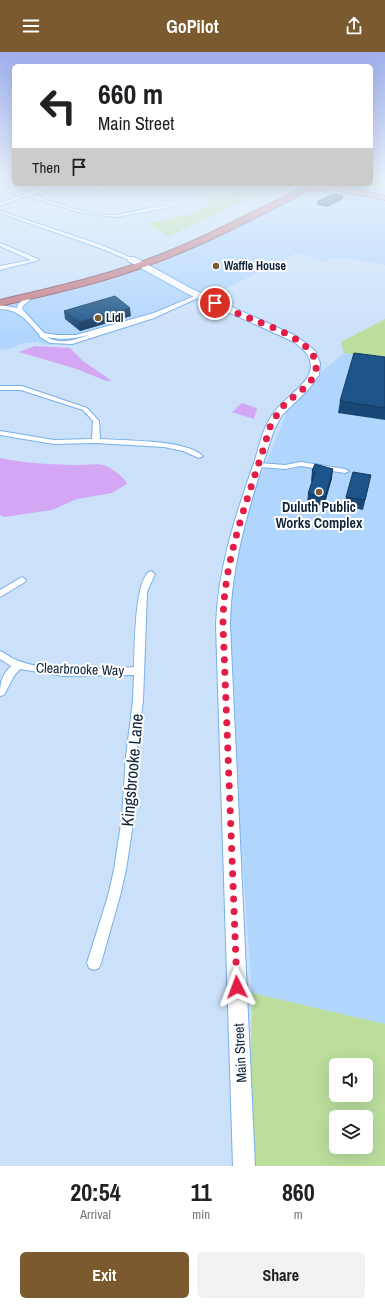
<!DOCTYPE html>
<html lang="en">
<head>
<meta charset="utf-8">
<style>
  body { margin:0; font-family:"Archivo Narrow",sans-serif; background:#f2f2f2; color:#202124; height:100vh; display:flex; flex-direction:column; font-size:15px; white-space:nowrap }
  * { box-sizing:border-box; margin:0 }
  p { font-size:13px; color:#757577 }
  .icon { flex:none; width:22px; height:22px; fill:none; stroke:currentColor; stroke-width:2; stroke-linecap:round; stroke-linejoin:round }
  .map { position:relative; height:1114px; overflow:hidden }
  .panel { display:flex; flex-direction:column; background:#fff; flex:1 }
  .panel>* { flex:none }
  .hud { position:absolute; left:12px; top:12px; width:361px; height:122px; border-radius:6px; box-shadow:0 4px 16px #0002; background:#fff; color:#202124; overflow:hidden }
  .buttons { position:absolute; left:329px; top:1006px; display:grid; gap:8px }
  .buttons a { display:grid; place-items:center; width:44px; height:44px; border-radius:6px; background:#fff; box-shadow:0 4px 16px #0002; font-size:20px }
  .pin { position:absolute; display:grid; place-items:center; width:34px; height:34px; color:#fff; margin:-17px; border:2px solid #fff; border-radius:50%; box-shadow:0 1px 4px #0007 }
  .me { position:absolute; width:44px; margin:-22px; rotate:357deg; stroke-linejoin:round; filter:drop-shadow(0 0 3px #0008) }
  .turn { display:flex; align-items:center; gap:14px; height:84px; padding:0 20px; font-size:18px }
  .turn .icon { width:52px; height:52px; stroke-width:2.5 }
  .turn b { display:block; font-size:28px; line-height:34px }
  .then { display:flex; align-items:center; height:38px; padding:0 20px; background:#0003; gap:8px; font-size:15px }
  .eta { display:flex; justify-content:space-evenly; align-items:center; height:68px; text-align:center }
  .eta b { font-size:24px; font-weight:700; line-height:28px }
  .button { display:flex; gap:8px; margin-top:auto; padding:8px 20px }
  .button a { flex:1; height:46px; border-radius:6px; background:#7b5a30; color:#fff; font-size:16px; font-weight:700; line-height:46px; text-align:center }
  .button a+a { background:#f2f2f2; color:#202124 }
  header { display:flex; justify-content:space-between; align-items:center; height:52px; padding:0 20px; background:#7b5a30; color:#fff; font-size:18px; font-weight:700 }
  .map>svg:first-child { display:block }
</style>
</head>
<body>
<header><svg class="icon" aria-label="menu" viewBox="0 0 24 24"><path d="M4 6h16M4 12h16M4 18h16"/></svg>GoPilot<svg class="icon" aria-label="share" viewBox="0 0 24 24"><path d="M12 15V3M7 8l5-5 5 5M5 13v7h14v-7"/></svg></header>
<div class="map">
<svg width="385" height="1114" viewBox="0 0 385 1114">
  <rect width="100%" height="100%" fill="#cbe1fa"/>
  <!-- built -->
  <g fill="#b1d6fe">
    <polygon points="323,136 385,148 385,213 346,206 329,207 325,210 297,201 211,244 194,250 49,293 37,290 24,291 6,298 0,297 0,254 89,233 185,199 236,176 311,137"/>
    <polygon points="344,301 385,306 385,972 252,941 236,722 226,531 246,461 293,344"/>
  </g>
  <!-- green -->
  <g fill="#bbde9c" fill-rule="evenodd">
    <polygon points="371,127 385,127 385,138 356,132 371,132"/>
    <polygon points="199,132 280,132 169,184 146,172 187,163 210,153"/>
    <polygon points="385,267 385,306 344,301 341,290"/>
    <path d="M252,941L385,972V1114H249ZM336,1013H366V1043H336ZM336,1065H366V1095H336Z"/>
  </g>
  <!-- water -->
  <g fill="#d3a7f3">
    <polygon points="35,294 70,296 83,309 112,329 106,329 77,317 19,300"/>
    <polygon points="242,351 257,356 254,367 232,360"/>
    <path d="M0,406C24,411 46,412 70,413C79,414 96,411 104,413C111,416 125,425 127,432L112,441L77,447L52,458L4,465L0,463Z"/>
  </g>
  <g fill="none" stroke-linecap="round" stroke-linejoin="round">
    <!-- stream -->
    <polyline stroke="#d3a7f3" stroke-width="1.5" points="219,132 231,137 236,144"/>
    <defs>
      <g id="street">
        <path d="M52,132H58L31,143C59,151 86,164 115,163C128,162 163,151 172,155L115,165L82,161L27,144L0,154V151Z"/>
        <polygon points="67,132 75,132 103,139 101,140"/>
        <polygon points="0,159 104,194 134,207 129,208 100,196 0,161"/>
        <polygon points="0,191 38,207 39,208 0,218 0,214 31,208 0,194"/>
        <path d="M29,243L34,244L23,254L22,257L44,281L57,283H76L154,261L197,243L202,244L154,266L72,292L50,291L40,285L39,282C26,268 20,258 0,257V253L17,256L18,252ZM88,283C75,288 60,293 47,285C61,288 74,287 88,283Z"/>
        <path d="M0,334H22L87,356L99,369L100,387C125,389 185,387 203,404L199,406L183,399L164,395L96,391L54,392L0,383V379L54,388L92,387L93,369L83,358L21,338H0Z"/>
        <polygon points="301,410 345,417 349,419 345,421 301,414 285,417 259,415 255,413 259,411 285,413"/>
        <path d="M151,519L155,522L147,540L143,649L136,704L134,765L126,818L120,844L101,911L99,916L94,918L89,916L87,911L108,844L114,818L122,765L126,704L133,649L134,623L63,624L20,617L14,624L4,643L0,644C0,631 1,624 11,614L0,607V599C7,602 12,607 19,609C53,622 99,617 134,615C135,599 134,524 151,519Z"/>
        <polygon points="22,525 26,528 25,530 0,545 0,538"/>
      </g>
      <path id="secondary" d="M128,205H134L192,237L294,283L307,292L315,299L320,311L319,323L308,338L282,363L274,378C253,441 231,506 230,573L255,1114H233L216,573C218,515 236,462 255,408C259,395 262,380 269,368C278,352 294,342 306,328C317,311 308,299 292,289L186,241L128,209Z"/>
      <polygon id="primary" points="315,132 328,132 385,144 385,148 318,134"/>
      <path id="highway" d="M309,132L336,134L340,136C336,139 314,138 307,139C254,167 200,195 144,215C97,232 48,243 0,254V248C46,237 93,227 138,211C197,190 253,160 309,132Z"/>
    </defs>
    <!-- street casing -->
    <use href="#street" stroke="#77afea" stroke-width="2"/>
    <!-- secondary casing -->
    <use href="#secondary" stroke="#77afea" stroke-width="2"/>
    <!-- primary casing -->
    <use href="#primary" stroke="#855e6c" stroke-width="2"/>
    <!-- highway casing -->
    <use href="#highway" stroke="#855e6c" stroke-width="2"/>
    <!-- street -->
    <use href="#street" fill="#fff" fill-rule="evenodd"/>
    <!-- secondary -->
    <use href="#secondary" fill="#fff" fill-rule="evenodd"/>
    <!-- primary -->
    <use href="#primary" fill="#dcb1b7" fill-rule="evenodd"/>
    <!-- highway -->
    <use href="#highway" fill="#c57d87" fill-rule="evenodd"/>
  </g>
  <!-- wall -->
  <g fill="#194876">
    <polygon points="343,144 343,147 327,155 317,153 317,150"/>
    <polygon points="64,259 131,264 80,279 65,267"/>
    <polygon points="385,305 385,368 338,361 340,349"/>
    <polygon points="315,412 332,426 324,454 307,451 308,442 312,429 311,429 312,419"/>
    <polygon points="369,432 363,458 344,454 346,445"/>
  </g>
  <!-- shaded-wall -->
  <g fill="#143b60">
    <polygon points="343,144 343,147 327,155 327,153"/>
    <polygon points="130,256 131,264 80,279 79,270"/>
    <polygon points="333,417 332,426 324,454 325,445"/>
  </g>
  <!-- building -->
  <g fill="#1d5489" stroke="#143b60">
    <polygon points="333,142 343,144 327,153 317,150"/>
    <polygon points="115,244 130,256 79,270 64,259"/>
    <polygon points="354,301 385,305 385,356 340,349"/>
    <polygon points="315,412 333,417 325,445 308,442 315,420 312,419"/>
    <polygon points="353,420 371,423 365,448 346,445"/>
  </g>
  <!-- sky -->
  <linearGradient id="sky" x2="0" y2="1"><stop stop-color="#9fafec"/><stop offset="0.45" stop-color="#e8f2fd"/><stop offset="1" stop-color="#e8f2fd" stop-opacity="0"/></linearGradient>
  <rect width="385" height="283" fill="url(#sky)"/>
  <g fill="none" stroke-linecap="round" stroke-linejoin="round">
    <!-- route -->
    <path stroke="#e11d48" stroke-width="7" stroke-dasharray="0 12.6" d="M215,251C228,257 241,263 254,268C275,276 332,296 312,327C305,337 294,344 285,352C279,359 274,367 270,375C251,441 223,503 223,573L237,935"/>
  </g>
  <!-- markers -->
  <g fill="#7b5a30" stroke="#fff" stroke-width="1.5">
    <circle cx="216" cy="214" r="4"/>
    <circle cx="98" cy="266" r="4"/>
    <circle cx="319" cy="440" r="4"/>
  </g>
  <g text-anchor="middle" stroke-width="4" stroke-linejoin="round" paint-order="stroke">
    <!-- far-poi labels -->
    <g font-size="12" font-weight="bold" fill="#0d243a" stroke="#fff" text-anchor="start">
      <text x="224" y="218">Waffle House</text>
      <text x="106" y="270">Lidl</text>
    </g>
    <!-- poi labels -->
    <g font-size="14" font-weight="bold" fill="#0d243a" stroke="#fff">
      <text x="319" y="460">Duluth Public<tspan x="319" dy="16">Works Complex</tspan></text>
    </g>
    <!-- street labels -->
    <g font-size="14" fill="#0d243a" stroke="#fff">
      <text transform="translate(80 617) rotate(2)" y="5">Clearbrooke Way</text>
      <text transform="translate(240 1001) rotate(-93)" y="5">Main Street</text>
    </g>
    <!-- near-street labels -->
    <g font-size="17" fill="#0d243a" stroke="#fff">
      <text transform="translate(132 718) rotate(-85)" y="6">Kingsbrooke Lane</text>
    </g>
  </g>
</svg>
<div class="buttons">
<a><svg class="icon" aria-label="sound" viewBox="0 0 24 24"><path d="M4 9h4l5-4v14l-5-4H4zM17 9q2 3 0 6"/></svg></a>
<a><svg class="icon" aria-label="layers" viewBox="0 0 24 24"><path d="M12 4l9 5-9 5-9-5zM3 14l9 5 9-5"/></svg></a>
</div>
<div class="pin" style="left:215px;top:251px;background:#d93025"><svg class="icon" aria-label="arrive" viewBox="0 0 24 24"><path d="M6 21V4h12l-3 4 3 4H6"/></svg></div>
<svg class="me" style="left:237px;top:935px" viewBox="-20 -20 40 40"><path d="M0-17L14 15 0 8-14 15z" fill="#e11d48" stroke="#fff" stroke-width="4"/></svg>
<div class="hud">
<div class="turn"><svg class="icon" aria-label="left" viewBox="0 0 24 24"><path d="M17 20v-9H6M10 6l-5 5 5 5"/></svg><div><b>660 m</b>Main Street</div></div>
<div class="then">Then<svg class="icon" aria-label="arrive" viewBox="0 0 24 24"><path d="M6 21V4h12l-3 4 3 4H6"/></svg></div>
</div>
</div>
<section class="panel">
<div class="eta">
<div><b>20:54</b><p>Arrival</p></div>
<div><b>11</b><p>min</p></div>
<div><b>860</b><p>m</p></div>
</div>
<div class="button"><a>Exit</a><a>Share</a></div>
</section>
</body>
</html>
